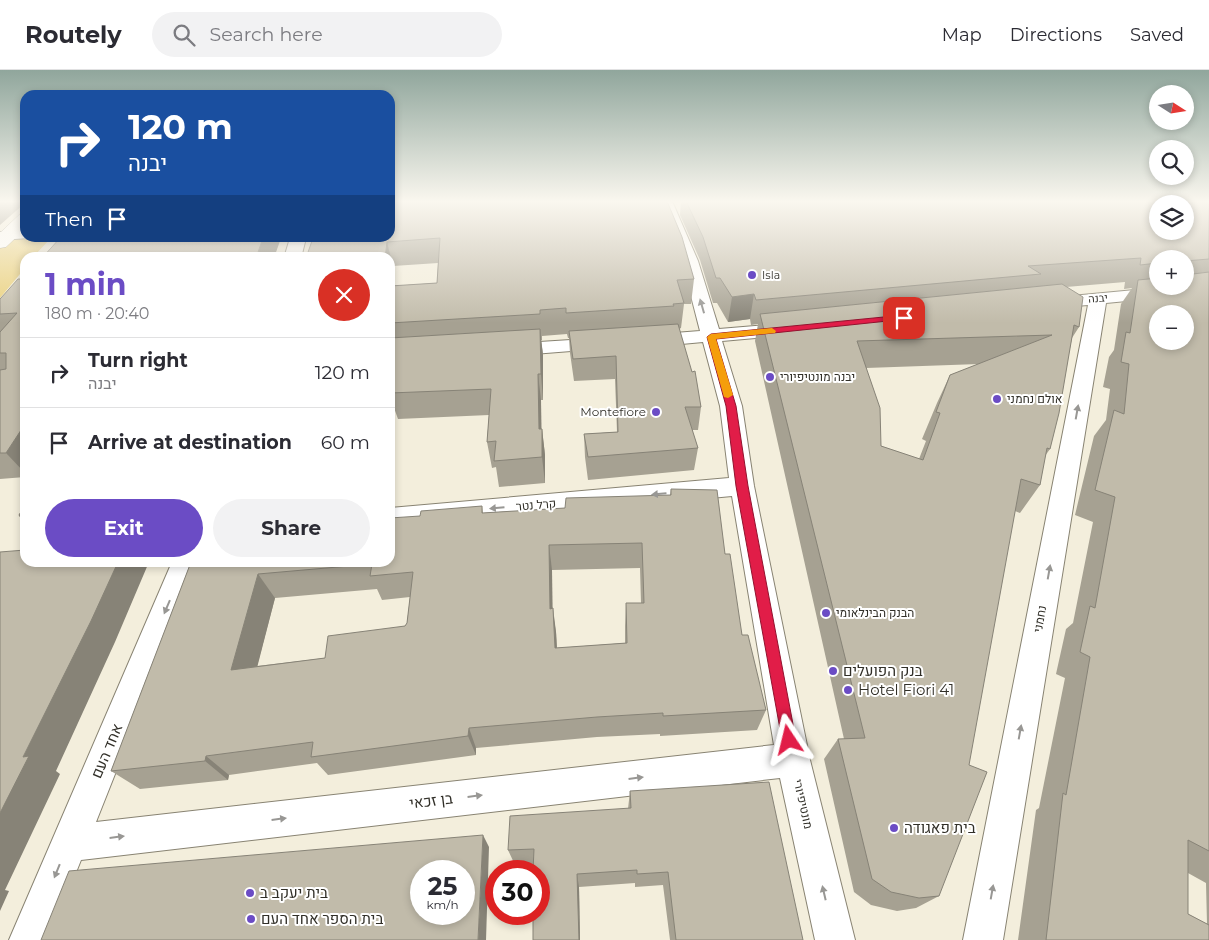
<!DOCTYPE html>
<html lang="en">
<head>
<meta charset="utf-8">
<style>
  body { margin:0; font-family:Montserrat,Heebo,sans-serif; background:#f2f2f3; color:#2b2b33; height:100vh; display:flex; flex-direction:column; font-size:19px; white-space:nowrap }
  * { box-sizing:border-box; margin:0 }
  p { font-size:16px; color:#7c7c81 }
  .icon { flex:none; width:28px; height:28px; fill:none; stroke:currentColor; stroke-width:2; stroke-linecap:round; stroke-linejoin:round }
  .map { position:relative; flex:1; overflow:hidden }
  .sheet { position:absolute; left:20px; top:182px; width:375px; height:315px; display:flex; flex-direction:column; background:#fff; border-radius:15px; box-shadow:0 2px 8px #0003 }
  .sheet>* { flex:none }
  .guide { position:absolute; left:20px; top:20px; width:375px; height:152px; border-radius:15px; box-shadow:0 2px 8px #0003; background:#1a4fa0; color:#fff; overflow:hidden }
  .needle { width:32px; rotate:102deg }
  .tools { position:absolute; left:1149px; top:15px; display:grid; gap:10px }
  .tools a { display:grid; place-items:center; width:45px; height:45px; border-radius:50%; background:#fff; box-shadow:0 2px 8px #0003; font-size:25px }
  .speed { position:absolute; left:410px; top:790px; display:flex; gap:10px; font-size:25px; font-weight:700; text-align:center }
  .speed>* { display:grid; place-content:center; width:65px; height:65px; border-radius:50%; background:#fff; box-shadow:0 2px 8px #0003; line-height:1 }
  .speed small { font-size:12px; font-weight:400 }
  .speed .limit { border:8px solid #d22; background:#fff; color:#111 }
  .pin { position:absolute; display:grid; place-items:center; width:42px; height:42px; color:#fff; margin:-21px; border-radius:10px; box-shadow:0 2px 8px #0006 }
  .me { position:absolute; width:55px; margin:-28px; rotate:350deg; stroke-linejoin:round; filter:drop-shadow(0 0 4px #0008) }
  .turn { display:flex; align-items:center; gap:18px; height:105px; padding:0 25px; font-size:22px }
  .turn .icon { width:65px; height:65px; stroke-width:2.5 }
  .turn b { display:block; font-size:35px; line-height:42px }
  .then { display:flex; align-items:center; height:48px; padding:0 25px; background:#0003; gap:10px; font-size:19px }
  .round { display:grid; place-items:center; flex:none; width:52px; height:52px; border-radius:26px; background:#f2f2f3 }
  .head { display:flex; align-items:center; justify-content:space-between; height:85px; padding:0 25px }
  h1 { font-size:30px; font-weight:700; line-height:38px; color:#6b4cc5 }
  .action { display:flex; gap:10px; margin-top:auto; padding:10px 25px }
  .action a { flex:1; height:58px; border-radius:30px; background:#6b4cc5; color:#fff; font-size:20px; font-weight:700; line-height:58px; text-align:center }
  .action a+a { background:#f2f2f3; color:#2b2b33 }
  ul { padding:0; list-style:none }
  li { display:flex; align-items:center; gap:15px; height:70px; padding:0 25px; border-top:1px solid #e1e1e2 }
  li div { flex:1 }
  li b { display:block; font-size:19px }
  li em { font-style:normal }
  header { display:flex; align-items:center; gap:30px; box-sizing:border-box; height:70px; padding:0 25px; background:#fff; border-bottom:1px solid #e1e1e2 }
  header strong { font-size:24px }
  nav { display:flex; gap:28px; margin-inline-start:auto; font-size:18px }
  .search { width:350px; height:45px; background:#f2f2f3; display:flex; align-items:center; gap:12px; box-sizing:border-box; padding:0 18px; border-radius:28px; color:#7c7c81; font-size:19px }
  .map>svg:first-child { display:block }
</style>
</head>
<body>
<header>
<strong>Routely</strong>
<div class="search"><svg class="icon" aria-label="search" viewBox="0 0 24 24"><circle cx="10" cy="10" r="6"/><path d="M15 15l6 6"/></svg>Search here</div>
<nav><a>Map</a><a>Directions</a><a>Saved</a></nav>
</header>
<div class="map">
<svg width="1209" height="870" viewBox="0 0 1209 870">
  <rect width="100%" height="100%" fill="#f3eedc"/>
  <!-- green -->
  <polygon fill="#e9cf79" points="25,153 25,168 51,168 33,187 25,188 25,198 0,228 0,177"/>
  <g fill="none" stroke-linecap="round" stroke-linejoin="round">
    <defs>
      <polygon id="pedestrian" points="25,161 25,168 29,168 0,170 0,162"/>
      <g id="minor">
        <polygon points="657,131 672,131 698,191 719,259 789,253 796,255 799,259 796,263 789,265 722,271 742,336 754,416 810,690 855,870 815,870 780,708 81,790 49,870 9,870 172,492 199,492 96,752 774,675 732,426 390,458 390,438 729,408 720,336 703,272 649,277 642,275 639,271 642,267 649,265 700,261 682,191"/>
        <polygon points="290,168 306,168 301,188 284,188"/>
        <polygon points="1209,213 1209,223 1106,233 1003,870 963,870 1088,235 1050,238 1044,237 1041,233 1044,229 1050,228"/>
        <polygon points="602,268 609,270 612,274 609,278 507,286 500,284 497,280 500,276 507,274"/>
      </g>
      <polygon id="tertiary" points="25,144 25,159 6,177 0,178 0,163 19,145"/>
    </defs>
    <!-- pedestrian casing -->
    <use href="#pedestrian" stroke="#888372" stroke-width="2"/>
    <!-- minor casing -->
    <use href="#minor" stroke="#888372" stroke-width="2"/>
    <!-- tertiary casing -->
    <use href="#tertiary" stroke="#888372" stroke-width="1"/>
    <!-- pedestrian -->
    <use href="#pedestrian" fill="#fff" fill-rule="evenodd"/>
    <!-- minor -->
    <use href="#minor" fill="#fff" fill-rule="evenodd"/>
    <!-- tertiary -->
    <use href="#tertiary" fill="#fff" fill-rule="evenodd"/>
  </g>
  <!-- wall -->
  <g fill="#a6a192" fill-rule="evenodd">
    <path d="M390,131L694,209L691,234H684L681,258L679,259L701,337L698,360H692L698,378L694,400L588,410L585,387L584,364L617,362L615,309L574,311L570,283L569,268H568L567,264L542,266V270H541L543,285V330H541V359H542L545,385V413L499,417L496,397L492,398L487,372L489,345L398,349L393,335H390V188H306ZM438,193L437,213L392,216L393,196Z"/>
    <path d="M681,131H1209V870H1018L1036,740L1039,738L1065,608L1056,604L1066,559L1073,553L1093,452L1075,445L1094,366L1106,350L1110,319L1103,317L1109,287L1114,280L1121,234L1132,218L1124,219L1125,212L1066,217L1079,257L1072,268L1050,379L1045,386L1040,415L1020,443L1015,441L939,826L916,838L897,841L871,835L854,822L824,689L838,669H844L755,271L758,254L751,255L750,249L728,252L717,233H713L700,190L680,145ZM1158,189H1185V216H1158ZM979,294L950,305L937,333L922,369L926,371L919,389L881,376L866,298ZM1188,803L1206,813L1207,854L1188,844Z"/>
    <polygon points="25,206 25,407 0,409 0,229"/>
    <path d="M671,419L725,484L742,565L766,640L757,660L660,666V664L597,667L476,678V685L328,705L317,693L229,705L228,710L140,719L111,701L191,492L420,446L482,436L483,443L565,438L670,425ZM640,498L641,533H626L625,556V573L557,578L556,562L552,538V500ZM377,519L382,530L410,527L407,553L405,556L325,588L257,596L275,528Z"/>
    <polygon points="630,721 803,870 670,870 663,815 635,817 635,813 579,817 580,870 533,870 533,794 515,795 508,780 628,739"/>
  </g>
  <!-- shaded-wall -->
  <g fill="#878377">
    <polygon points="0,131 25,131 25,133 0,155"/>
    <polygon points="263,168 281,168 274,188 256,188"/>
    <polygon points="387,172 393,196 390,232 390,188 385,188"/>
    <polygon points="754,224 750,249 728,252 732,227"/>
    <polygon points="540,259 543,285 543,330 541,304"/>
    <polygon points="538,304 541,330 542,386 539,359"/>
    <polygon points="25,354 25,403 6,383"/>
    <polygon points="542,359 545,385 545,413 542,387"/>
    <polygon points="549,475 552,500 553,562 550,539"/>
    <polygon points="118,492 149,492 115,572 56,701 60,704 5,820 9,821 0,841 0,743 23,687"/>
    <polygon points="258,504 275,528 251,621 231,600"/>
    <polygon points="553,538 556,562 558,600 555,578"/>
    <polygon points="469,658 476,678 476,685 468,666"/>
    <polygon points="206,686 229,705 228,710 205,691"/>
    <polygon points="483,765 489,777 486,870 478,870"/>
    <polygon points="577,804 579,817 580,870 579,870"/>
  </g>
  <!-- building -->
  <g fill="#c1bbaa" stroke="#878377" fill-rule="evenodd">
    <polygon points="390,131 667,131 682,167 694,209 677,210 684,233 673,234 674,236 566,243 566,238 540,240 540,244 390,253 390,216 437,213 440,168 387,172 385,188 306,188 313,168 390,168"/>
    <path d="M686,131H1209V189L1185,191V189H1158V193L1140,195L1141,188L1028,196L1041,204L756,230L754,224L732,227L720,208H716L703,167ZM1158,134H1185V161H1158Z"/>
    <polygon points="60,168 263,168 256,188 42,188"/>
    <path d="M1209,202V781L1188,770V844L1209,855V870H1046L1063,723L1066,725L1090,587L1080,582L1090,536L1095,538L1115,427L1095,420L1114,340L1124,344L1129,294L1121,292L1126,262L1130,263L1138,210L1158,208V216H1185V205ZM1158,244H1185V271H1158Z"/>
    <polygon points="25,206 25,354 6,383 0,383 0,300 6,299 6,283 0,283 0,262 17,243 0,244 0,229 18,209 22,209"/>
    <path d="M1062,214L1083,227L1079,257L1074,255L1059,343L1050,379L1047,378L1040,415L1021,409L969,695L987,702L939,826L919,828L891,822L872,809L838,669L865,668L760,244ZM1052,265L950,305L936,342L940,343L923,390L881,376L880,338L857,271Z"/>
    <polygon points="678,254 692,302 695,301 701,337 685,337 698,378 588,387 584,364 618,362 616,286 573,289 569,261"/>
    <polygon points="540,259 541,304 538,304 539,359 542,359 542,387 494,391 496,371 487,372 491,319 390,323 392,309 390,309 390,268"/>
    <path d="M671,419L717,420L725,484H730L742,565H748L766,640L663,646V643L597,647L469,658L468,666L311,687L313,672L206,686L205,691L111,701L191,492H390V448L420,446L421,441L482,436V443L565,438L566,428L671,425ZM642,473L644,533H626L627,573L555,578L553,538L550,539L549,475ZM372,494L370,506L413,502L407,553L405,556L328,566L325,588L231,600L258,504Z"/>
    <polygon points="25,435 25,454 19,445"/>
    <polygon points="25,480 25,492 118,492 91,551 23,687 29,686 0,743 0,482"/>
    <polygon points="769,712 803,870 676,870 668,802 637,804 637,800 577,804 579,870 533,870 533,844 539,844 539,801 533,801 534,779 508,780 510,746 631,738 630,721"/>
    <path d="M483,765L478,870H41L69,801ZM421,801H464V844H421Z"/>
  </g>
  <!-- one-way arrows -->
  <defs><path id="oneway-solid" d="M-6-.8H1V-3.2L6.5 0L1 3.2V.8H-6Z" transform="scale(1.25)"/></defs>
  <g fill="#989794">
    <use href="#oneway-solid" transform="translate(702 236) rotate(-106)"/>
    <use href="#oneway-solid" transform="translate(1077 342) rotate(-80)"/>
    <use href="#oneway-solid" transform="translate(659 424) rotate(175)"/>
    <use href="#oneway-solid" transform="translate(497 438) rotate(175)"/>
    <use href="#oneway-solid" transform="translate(1049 502) rotate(-80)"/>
    <use href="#oneway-solid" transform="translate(167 537) rotate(113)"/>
    <use href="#oneway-solid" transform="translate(1020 662) rotate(-80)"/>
    <use href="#oneway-solid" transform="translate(636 708) rotate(-7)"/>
    <use href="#oneway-solid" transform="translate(475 726) rotate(-7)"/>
    <use href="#oneway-solid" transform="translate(279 749) rotate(-7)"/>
    <use href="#oneway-solid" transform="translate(117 767) rotate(-7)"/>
    <use href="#oneway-solid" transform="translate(57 801) rotate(112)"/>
    <use href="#oneway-solid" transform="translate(992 822) rotate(-80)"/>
    <use href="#oneway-solid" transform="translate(824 823) rotate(-103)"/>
  </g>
  <!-- sky -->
  <linearGradient id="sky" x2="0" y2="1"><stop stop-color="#90a69c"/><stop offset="0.52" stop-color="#faf7ef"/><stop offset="1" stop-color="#faf7ef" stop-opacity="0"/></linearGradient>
  <rect width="1209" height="253" fill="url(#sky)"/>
  <!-- route -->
  <polygon fill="#e11d48" stroke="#92132f" points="904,245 909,248 907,249 716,269 736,336 748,416 796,670 794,676 789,678 784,676 782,670 736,416 726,336 707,267 711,264"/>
  <!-- slow -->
  <polygon fill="#f59e0b" points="772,258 776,261 775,263 716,269 733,325 728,328 724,327 707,267 711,264"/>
  <!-- markers -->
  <g fill="#6b4cc5" stroke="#fff" stroke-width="2">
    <circle cx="752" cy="205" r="5"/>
    <circle cx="770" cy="307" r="5"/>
    <circle cx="997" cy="329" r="5"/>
    <circle cx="656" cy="342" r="5"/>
    <circle cx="826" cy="543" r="5"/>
    <circle cx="833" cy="601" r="5"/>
    <circle cx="848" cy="620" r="5"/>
    <circle cx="894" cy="758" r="5"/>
    <circle cx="250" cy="823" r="5"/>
    <circle cx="251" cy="849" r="5"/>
  </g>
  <g text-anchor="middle" stroke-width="4" stroke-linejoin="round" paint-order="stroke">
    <!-- far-poi labels -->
    <g font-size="11" fill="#312f28" stroke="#fff" text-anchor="start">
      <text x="762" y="209">Isla</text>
    </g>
    <!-- far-street labels -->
    <g font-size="11" fill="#312f28" stroke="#fff">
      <text transform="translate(1098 228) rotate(-5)" y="4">יבנה</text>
    </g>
    <!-- poi labels -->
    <g font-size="12" fill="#312f28" stroke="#fff" text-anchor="start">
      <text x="780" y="311">יבנה מונטיפיורי</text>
      <text x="1007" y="333">אולם נחמני</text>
      <text x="646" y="346" text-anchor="end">Montefiore</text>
      <text x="836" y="547">הבנק הבינלאומי</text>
    </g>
    <!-- street labels -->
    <g font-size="12" fill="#312f28" stroke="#fff">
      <text transform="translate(536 435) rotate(-5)" y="4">קרל נטר</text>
      <text transform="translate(1040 549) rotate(-80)" y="4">נחמני</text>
      <text transform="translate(803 734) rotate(77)" y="4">מונטיפיורי</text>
    </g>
    <!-- near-poi labels -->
    <g font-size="15" fill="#312f28" stroke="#fff" text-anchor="start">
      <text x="843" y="606">בנק הפועלים</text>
      <text x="858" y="625">Hotel Fiori 41</text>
      <text x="904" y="763">בית פאגודה</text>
      <text x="260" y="828">בית יעקב ב</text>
      <text x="261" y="854">בית הספר אחד העם</text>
    </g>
    <!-- near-street labels -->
    <g font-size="15" fill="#312f28" stroke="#fff">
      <text transform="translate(107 681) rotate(-67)" y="5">אחד העם</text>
      <text transform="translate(431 731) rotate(-7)" y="5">בן זכאי</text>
    </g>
  </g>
</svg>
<div class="tools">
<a><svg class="needle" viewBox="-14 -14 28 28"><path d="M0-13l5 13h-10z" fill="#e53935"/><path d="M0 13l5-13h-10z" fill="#7c7c81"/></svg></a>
<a><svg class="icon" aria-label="search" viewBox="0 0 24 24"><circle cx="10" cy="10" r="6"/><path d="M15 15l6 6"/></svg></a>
<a><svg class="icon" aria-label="layers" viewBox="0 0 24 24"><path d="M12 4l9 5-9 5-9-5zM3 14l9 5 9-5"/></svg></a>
<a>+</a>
<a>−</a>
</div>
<div class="speed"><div>25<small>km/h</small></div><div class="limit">30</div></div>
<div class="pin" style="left:904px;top:248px;background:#d93025"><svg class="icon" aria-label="arrive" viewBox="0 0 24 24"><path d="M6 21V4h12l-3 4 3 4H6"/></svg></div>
<svg class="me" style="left:789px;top:670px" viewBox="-20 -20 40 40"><path d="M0-17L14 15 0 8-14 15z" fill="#e11d48" stroke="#fff" stroke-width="4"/></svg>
<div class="guide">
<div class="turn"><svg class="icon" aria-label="right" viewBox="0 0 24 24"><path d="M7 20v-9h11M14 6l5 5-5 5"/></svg><div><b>120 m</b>יבנה</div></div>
<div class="then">Then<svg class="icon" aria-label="arrive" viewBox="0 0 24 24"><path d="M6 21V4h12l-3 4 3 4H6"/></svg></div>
</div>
<section class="sheet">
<div class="head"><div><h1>1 min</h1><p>180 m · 20:40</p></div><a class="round" style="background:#d93025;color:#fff"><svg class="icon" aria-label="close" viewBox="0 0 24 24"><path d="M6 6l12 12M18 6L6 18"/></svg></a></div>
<ul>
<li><svg class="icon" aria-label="right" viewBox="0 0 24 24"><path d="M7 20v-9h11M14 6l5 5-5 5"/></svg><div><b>Turn right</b><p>יבנה</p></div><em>120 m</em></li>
<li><svg class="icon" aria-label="arrive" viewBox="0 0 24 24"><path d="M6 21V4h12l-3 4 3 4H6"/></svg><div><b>Arrive at destination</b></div><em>60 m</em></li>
</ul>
<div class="action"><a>Exit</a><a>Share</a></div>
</section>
</div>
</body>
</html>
